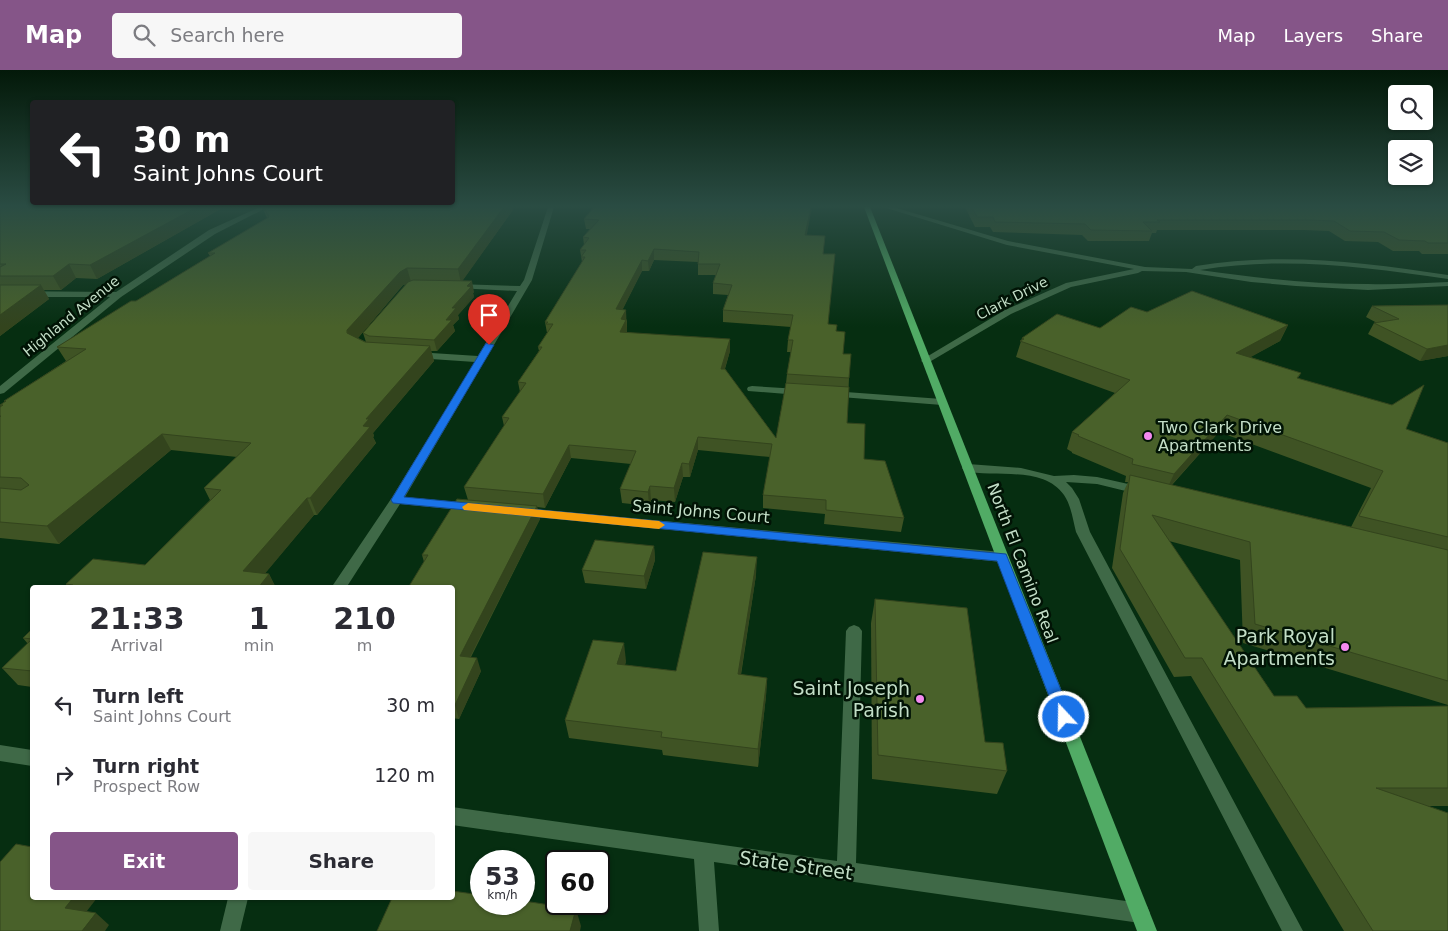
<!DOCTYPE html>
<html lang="en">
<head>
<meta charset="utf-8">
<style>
  body { margin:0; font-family:"DejaVu Sans",sans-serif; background:#f7f7f7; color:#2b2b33; height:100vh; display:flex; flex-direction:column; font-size:19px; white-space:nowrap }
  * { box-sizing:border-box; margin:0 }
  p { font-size:16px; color:#7c7c81 }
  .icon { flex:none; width:28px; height:28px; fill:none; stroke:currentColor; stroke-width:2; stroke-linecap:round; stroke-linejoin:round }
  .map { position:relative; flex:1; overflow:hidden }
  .sheet { position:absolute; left:30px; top:515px; width:425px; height:315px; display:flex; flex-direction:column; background:#fff; border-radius:5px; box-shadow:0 1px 4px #0004 }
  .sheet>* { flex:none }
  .guide { position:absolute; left:30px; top:30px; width:425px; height:105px; border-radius:5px; box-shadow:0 1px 4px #0004; background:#202124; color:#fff; overflow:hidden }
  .controls { position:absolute; left:1388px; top:15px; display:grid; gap:10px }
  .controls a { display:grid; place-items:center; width:45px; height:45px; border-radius:5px; background:#fff; box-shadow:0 1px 4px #0004; font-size:25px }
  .speed { position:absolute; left:470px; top:780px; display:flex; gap:10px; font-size:25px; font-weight:700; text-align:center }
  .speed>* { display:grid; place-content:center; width:65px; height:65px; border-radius:50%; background:#fff; box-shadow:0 1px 4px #0004; line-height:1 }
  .speed small { font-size:12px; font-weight:400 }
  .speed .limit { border:2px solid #111; border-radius:8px; background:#fff; color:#111 }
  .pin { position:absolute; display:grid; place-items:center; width:42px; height:42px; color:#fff; margin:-51px -21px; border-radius:50% 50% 50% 0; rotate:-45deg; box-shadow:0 0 5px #0007 }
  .pin .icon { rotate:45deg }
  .me { position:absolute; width:55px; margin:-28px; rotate:339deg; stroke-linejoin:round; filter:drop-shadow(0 0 4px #0008) }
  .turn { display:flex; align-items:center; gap:18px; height:105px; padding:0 20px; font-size:22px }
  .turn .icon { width:65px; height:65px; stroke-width:2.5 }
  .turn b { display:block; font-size:35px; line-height:42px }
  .eta { display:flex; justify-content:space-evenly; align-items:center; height:85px; text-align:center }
  .eta b { font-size:30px; font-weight:700; line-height:35px }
  .action { display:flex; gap:10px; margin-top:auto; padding:10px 20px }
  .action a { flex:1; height:58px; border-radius:5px; background:#855588; color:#fff; font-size:20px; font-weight:700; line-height:58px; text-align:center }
  .action a+a { background:#f7f7f7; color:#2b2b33 }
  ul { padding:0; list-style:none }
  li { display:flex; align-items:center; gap:15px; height:70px; padding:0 20px }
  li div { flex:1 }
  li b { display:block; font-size:19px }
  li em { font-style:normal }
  header { display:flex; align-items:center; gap:30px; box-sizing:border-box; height:70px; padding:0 25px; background:#855588; color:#fff }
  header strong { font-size:24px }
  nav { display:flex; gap:28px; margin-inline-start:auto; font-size:18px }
  .search { width:350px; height:45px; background:#f7f7f7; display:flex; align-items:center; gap:12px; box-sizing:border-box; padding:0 18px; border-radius:5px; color:#7c7c81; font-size:19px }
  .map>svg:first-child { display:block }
</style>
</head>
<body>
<header>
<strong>Map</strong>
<div class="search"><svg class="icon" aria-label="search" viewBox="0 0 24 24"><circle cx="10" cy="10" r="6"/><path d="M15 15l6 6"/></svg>Search here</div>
<nav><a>Map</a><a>Layers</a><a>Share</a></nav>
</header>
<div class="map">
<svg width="1448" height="861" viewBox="0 0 1448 861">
  <rect width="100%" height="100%" fill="#062e11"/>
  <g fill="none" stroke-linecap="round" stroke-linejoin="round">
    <!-- minor -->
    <g fill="#3f6947" fill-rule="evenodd">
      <polygon points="260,137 268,137 215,164 121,227 4,323 0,324 0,316 110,227 0,227 0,221 116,222 209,160"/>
      <polygon points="548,137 554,137 532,210 405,427 470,433 476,437 470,441 400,434 346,518 331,518 391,429 475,292 416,288 411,285 416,282 478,286 517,221 456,218 452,216 456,214 520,216 524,210"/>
      <path d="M883,137H893L1008,171L1145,197L1192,199L1196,196C1281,182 1363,192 1448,205V209C1365,197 1284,186 1200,200C1256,208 1311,214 1368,214C1394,215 1421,213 1448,212V216L1368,220L1296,216L1251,212L1186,202L1142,201L1138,203L1071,217L1011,244L926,294L921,291L923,289L1005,240L1066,213L1134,199L1007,175Z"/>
      <polygon points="752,316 799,319 804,322 799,325 748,321 747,319 748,317"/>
      <polygon points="832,321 942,329 947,332 942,335 828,326 827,324"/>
      <path d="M968,394L1021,398L1054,406L1074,405L1097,407L1146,418L1148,421L1142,425L1097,414L1066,412L1072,418L1079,429L1090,462L1303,861H1282L1076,462C1073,450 1071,435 1064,425C1043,395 994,408 964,401L962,398L964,395Z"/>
      <polygon points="522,438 1002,482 1007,484 1009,487 1007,490 1002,492 518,445 516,442 518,439"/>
      <polygon points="854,555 859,557 862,561 856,793 1140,833 1147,836 1150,843 1147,850 1140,853 714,792 719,861 699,861 694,789 452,755 452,737 837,791 846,561 849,557"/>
      <polygon points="0,675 32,680 32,696 0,691"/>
      <polygon points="228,828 248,828 240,861 220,861"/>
    </g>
    <!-- major -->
    <polygon fill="#51ab65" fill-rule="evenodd" points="864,137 870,137 1157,861 1137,861"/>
  </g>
  <!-- wall -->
  <g fill="#3f5324" fill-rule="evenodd">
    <polygon points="0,137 224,137 97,209 76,208 61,220 44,220 49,229 0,266"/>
    <path d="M262,137H515L462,211L474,222L473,223L474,227L458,245L459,249L453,255L455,261L437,281H431L434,291L373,363L374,366L373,367L376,373L317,445H314L265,503L269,504L276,518H68L66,514L145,495L210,430L204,418L237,387L171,380L59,474L0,468V337H1L0,335L5,332L4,331L66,291L57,277L136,231L210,186L208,183L267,148ZM407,214L363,263L366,272L358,268L403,215Z"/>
    <polygon points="965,137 1448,137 1448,184 1422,184 1419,181 1393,181 1378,172 1345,171 1329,161 1304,160 1157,160 1156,163 1152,163 1149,171 1088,171 1082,165 993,162 990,157 975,157"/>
    <path d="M584,149L807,165L824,184L828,254L836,261L843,284L849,308L847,353L864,389L904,448L901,462L824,454L825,444L763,438V425L770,387L698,380L690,407H683L675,432L651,430L649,436L622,433L620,419L631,394L571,388L545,438L537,437L540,449L471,587L481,601L459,649L452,648V518L424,492L422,485L468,430L464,417L504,356L502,347L520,322L518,312L539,281L538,277L547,263L545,252L582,192L580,180L584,175L583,167L590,159H586ZM654,190L698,192V205H716L713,213V224L728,225L723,240V252L791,257L788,270L787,282H791L787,304L786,313L776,368L725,299L730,281L627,262V251L622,240L642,201H649Z"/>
    <polygon points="1448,235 1448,286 1420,291 1368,264 1374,253 1377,253 1366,247 1372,236"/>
    <path d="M1147,242L1288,255L1280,271L1250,287L1301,303L1298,308L1406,359L1448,373V635L1243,573L1240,490L1169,471L1274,626L1306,638L1448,636V736H1427L1448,861H1344L1191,606L1174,607L1112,498L1123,423L1128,412H1125L1126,406L1072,383V382L1067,379L1072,362L1115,323L1016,287L1022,268L1100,258ZM1219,362L1371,418L1351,457L1172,415Z"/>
    <polygon points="654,476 655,490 646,519 585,513 582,500"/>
    <polygon points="756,505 741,605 767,608 766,626 758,697 663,685 662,680 569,668 565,650 626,591 625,595 676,601"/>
    <polygon points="875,529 1007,701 997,724 872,709 871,553"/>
    <polygon points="32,559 32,617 18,615 2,598 28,574 23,568"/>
  </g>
  <!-- shaded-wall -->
  <g fill="#33441d">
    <polygon points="197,137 224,137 97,209 90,195"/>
    <polygon points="504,137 515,137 461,213 458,199"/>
    <polygon points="811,137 812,137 805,175 805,165"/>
    <polygon points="654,179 654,190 649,201 648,191"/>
    <polygon points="642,190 642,201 617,251 616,239"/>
    <polygon points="69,194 76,208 61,220 53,206"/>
    <polygon points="407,198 411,212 403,215 352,275 352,278 347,260 400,202"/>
    <polygon points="472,211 474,222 473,223 474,227 458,245 459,249 453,255 455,261 437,281 434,270 452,238 467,216"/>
    <polygon points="41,215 49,229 0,266 0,245"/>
    <polygon points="626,240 627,261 621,274 620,262 621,249"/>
    <polygon points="1288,255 1280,271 1229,299 1236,283"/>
    <polygon points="730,269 730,281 721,311 721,299"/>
    <polygon points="1448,275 1448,286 1420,291 1427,279"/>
    <polygon points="430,276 434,291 373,363 374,366 373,367 376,373 317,445 310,428 363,356 366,349"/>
    <polygon points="1227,345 1219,362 1166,421 1174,404"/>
    <polygon points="162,364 171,380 59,474 47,456"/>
    <polygon points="698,367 698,380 690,407 689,394"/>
    <polygon points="569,375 571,388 545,438 543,424"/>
    <polygon points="682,393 683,407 675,432 674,418"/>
    <polygon points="650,416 651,430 649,436 648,422"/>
    <polygon points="307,428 314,445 253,518 243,501"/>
    <polygon points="537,436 540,449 464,599 460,586"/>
    <polygon points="654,476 655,490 646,519 644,506"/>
    <polygon points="757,487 756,505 738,622 738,604"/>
    <polygon points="269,504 276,518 258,518"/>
    <polygon points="624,573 626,591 620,612 617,594"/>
    <polygon points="477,588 481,601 459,649 455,635"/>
    <polygon points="767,608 766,626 758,697 758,679"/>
    <polygon points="73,828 97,828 80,850 65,838"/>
    <polygon points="576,839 581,856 580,861 570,861"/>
    <polygon points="96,843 109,855 105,861 82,861"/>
  </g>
  <!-- building -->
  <g fill="#49612a" stroke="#33441d">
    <polygon points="0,137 197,137 90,195 69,194 53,206 0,206 0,197 6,194 0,194"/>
    <polygon points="264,137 504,137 458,199 407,198 400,202 347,260 347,263 365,272 430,276 366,349 369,349 363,356 370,357 310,428 307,428 243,501 269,504 258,518 70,518 73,515 66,514 93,489 145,495 221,420 204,418 251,373 162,364 47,456 0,452 0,418 21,420 29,415 21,408 0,407 0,347 1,346 0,346 0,337 3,335 0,335 6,331 4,331 86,279 57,277 131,231 136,231 215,183 208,183 269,147"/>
    <polygon points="594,137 811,137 805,165 825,166 823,184 835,184 828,254 837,255 836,261 845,262 843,284 851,284 849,308 787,304 793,270 788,270 793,245 723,240 732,215 713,213 720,194 698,194 699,182 654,179 648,191 642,190 616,239 626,240 621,249 626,250 620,262 730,269 721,299 725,299 776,368 786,313 849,317 847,353 865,354 864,389 885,391 904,448 826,440 826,430 763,425 772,374 698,367 689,394 682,393 674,418 650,416 648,422 620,419 636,381 569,375 543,424 464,417 509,348 502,347 526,313 518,312 542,277 538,277 553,254 546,254 548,252 545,252 585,187 581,187 586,180 580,180 589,168 583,167 599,150 584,149"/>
    <polygon points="972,137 1448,137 1448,173 1428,173 1425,171 1399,170 1384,162 1350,161 1334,151 1309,150 1157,150 1160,152 1143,152 1152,161 1091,160 1085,154 995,152 993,147 977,147"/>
    <polygon points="413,210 472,211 467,216 471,217 452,238 456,238 446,250 452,250 434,270 369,266 363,263 408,212"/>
    <polygon points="0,215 41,215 0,245"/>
    <polygon points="1192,221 1288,255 1236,283 1301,303 1297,308 1392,335 1424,315 1406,359 1448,373 1448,467 1359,446 1383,401 1227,345 1174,404 1132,394 1133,389 1078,366 1079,365 1072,362 1130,310 1020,271 1024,269 1022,268 1057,244 1100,258 1131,237 1147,242"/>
    <polygon points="1448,235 1448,275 1427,279 1374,253 1399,249 1372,236"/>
    <polygon points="1130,405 1448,480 1448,611 1255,554 1250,472 1152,445 1274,626 1297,626 1306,638 1448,636 1448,718 1376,718 1448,743 1448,861 1373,861 1202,588 1185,588 1120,479"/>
    <polygon points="457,429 537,436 460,586 477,588 455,635 452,635 452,518 408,518 428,485 422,485"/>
    <polygon points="595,470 654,476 644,506 582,500"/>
    <polygon points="703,482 757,487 738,604 767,608 758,679 661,667 662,662 565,650 593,570 624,573 617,594 676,601"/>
    <polygon points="875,529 967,538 985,672 1003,673 1007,701 878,685"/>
    <polygon points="32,559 32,569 23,568"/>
    <polygon points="32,569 32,601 2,598"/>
    <polygon points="16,774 32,777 32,828 73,828 65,838 96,843 82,861 0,861 0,792"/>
    <polygon points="452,821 481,825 481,834 524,834 524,831 576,839 570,861 377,861 392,828 452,828"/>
  </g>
  <!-- sky -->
  <linearGradient id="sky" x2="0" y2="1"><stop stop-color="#031909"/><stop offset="0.53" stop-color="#2a4c43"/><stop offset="1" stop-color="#2a4c43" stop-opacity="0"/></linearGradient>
  <rect width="1448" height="257" fill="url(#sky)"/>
  <!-- route -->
  <polygon fill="#1a73e8" stroke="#114b97" points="486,273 494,275 404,427 1006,484 1072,647 1070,652 1064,653 1059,652 1057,647 997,491 393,433 391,430"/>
  <!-- slow -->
  <polygon fill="#f59e0b" points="468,433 659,451 665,455 659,459 464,440 462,437"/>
  <!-- markers -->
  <g fill="#f489ef" stroke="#011305" stroke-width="2">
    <circle cx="1148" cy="366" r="5"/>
    <circle cx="1345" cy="577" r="5"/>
    <circle cx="920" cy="629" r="5"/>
  </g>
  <g text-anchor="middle" stroke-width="5" stroke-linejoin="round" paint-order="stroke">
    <!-- far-street labels -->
    <g font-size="14" fill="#c3dec7" stroke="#011305">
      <text transform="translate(1012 228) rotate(-27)" y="5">Clark Drive</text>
      <text transform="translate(71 246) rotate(-39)" y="5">Highland Avenue</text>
    </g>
    <!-- poi labels -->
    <g font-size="16" fill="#c3dec7" stroke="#011305" text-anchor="start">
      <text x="1158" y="363">Two Clark Drive<tspan x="1158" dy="18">Apartments</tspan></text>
    </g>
    <!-- street labels -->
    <g font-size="16" fill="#c3dec7" stroke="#011305">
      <text transform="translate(701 441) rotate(5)" y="6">Saint Johns Court</text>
      <text transform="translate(1023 493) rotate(69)" y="6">North El Camino Real</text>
    </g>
    <!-- near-poi labels -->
    <g font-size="19" fill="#c3dec7" stroke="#011305" text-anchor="end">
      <text x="1335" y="573">Park Royal<tspan x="1335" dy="22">Apartments</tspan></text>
      <text x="910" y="625">Saint Joseph<tspan x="910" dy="22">Parish</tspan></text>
    </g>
    <!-- near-street labels -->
    <g font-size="19" fill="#c3dec7" stroke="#011305">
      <text transform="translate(796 795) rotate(8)" y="7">State Street</text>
    </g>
  </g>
</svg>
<div class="controls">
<a><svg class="icon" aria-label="search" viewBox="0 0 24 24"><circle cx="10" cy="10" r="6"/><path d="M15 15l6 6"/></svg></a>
<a><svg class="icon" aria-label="layers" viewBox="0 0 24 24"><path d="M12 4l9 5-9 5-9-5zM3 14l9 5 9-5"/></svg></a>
</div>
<div class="speed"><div>53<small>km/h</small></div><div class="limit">60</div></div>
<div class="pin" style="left:489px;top:275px;background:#d93025"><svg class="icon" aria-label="arrive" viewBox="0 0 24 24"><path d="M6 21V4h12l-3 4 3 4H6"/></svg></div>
<svg class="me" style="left:1064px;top:647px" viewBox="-20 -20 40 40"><circle r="17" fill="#1a73e8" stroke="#fff" stroke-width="3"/><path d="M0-11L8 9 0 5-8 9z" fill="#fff"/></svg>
<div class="guide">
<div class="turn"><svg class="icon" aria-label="left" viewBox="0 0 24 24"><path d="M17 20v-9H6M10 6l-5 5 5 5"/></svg><div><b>30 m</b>Saint Johns Court</div></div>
</div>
<section class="sheet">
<div class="eta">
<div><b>21:33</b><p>Arrival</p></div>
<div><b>1</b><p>min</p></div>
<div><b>210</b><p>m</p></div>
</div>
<ul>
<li><svg class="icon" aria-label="left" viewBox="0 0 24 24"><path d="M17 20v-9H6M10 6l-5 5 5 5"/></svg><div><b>Turn left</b><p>Saint Johns Court</p></div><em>30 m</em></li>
<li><svg class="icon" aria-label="right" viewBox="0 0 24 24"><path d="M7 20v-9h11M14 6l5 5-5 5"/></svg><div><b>Turn right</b><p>Prospect Row</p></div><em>120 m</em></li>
</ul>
<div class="action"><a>Exit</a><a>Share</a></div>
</section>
</div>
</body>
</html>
